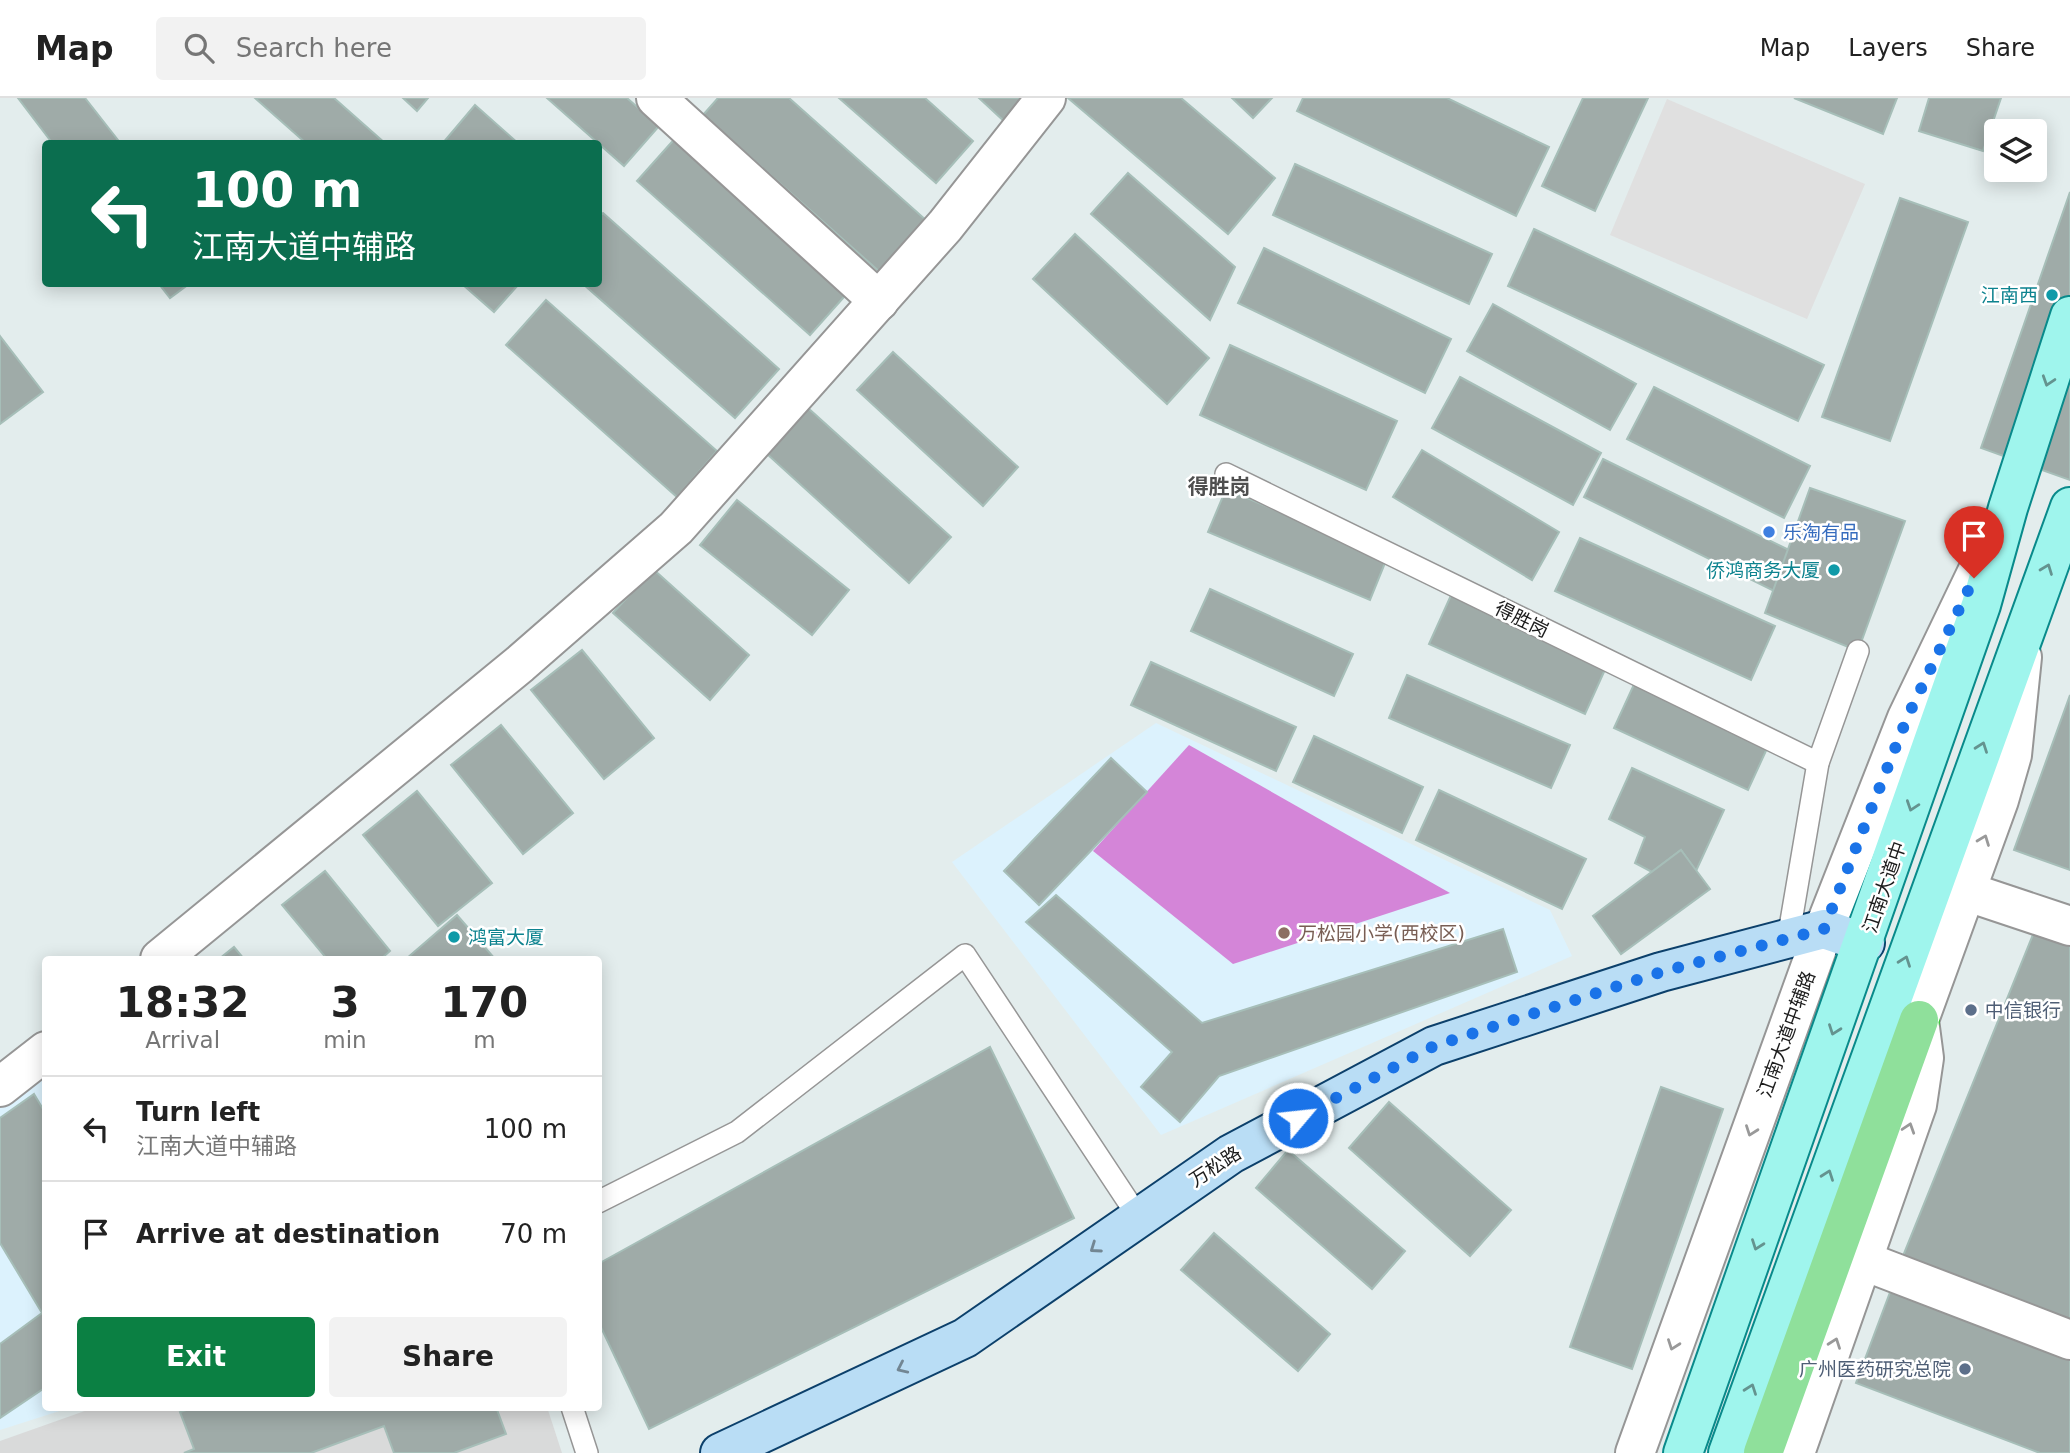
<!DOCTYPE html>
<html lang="en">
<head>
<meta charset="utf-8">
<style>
  body { margin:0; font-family:"DejaVu Sans","Noto Sans SC",sans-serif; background:#f2f2f2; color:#222; height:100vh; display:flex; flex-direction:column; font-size:26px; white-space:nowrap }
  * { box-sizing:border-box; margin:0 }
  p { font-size:23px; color:#767676 }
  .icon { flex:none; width:38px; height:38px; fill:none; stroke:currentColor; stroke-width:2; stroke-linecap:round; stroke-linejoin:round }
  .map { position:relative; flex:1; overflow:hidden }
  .panel { position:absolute; left:42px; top:858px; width:560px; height:455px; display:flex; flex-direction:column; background:#fff; border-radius:7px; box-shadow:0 4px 18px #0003 }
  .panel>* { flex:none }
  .hud { position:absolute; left:42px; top:42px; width:560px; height:147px; border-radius:7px; box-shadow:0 4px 18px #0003; background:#0b6e4f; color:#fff; overflow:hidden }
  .buttons { position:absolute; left:1984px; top:21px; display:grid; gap:14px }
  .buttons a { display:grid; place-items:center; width:63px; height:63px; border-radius:7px; background:#fff; box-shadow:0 4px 18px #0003; font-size:35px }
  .pin { position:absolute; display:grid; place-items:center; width:60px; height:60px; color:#fff; margin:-72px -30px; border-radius:50% 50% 50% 0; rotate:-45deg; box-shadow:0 0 7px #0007 }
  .pin .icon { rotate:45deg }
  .me { position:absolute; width:77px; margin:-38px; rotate:62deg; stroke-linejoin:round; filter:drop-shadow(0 0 5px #0008) }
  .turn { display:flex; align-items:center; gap:24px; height:147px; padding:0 35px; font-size:32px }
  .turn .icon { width:91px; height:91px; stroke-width:2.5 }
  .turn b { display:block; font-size:49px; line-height:60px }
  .eta { display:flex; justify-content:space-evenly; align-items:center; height:119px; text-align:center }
  .eta b { font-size:42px; font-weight:600; line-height:49px }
  .primary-button { display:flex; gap:14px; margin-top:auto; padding:14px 35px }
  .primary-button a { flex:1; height:80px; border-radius:7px; background:#0b8043; color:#fff; font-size:28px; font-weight:600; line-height:80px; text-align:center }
  .primary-button a+a { background:#f2f2f2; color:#222 }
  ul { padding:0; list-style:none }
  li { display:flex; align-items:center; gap:21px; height:105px; padding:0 35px; border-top:2px solid #e0e0e0 }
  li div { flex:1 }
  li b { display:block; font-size:26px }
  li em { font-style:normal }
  header { display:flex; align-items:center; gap:42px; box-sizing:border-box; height:98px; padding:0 35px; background:#fff; border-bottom:2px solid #e0e0e0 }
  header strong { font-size:33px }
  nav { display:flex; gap:38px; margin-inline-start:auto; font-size:24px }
  .search { width:490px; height:63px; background:#f2f2f2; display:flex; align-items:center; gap:18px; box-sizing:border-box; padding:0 24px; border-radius:7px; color:#767676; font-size:26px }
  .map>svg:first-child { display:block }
</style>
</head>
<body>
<header>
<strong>Map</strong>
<div class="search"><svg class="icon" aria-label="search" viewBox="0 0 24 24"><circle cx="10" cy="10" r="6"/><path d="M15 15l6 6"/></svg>Search here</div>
<nav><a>Map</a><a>Layers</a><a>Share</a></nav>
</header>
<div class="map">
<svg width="2070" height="1355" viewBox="0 0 2070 1355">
  <rect width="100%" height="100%" fill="#e3eded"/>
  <!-- residential -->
  <polygon fill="#d9dada" points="96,1309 547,1309 562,1355 0,1355 0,1343"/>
  <!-- education -->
  <g fill="#dcf2fd">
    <polygon points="1156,625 1550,812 1572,858 1161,1037 952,764"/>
    <polygon points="45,962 46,1309 72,1309 0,1332 0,998"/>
  </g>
  <!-- pitch -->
  <polygon fill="#d485d8" points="1189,647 1450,795 1233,866 1093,753"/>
  <!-- parking -->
  <polygon fill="#e0e0e0" points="1667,1 1865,86 1807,221 1610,137"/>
  <!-- building -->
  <g fill="#9faba8" stroke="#a6beb8" stroke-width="2">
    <polygon points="18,0 85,0 121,46 53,46"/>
    <polygon points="255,0 334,0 386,46 307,46"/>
    <polygon points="403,0 428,0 417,13"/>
    <polygon points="547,0 627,0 659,28 624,68"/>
    <polygon points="718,0 789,0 927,123 881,175 703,17"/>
    <polygon points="839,0 925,0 973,43 936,85"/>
    <polygon points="979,0 1028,0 1006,25"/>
    <polygon points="1068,0 1181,0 1275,80 1228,136"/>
    <polygon points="1232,0 1272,0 1253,20"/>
    <polygon points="1303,0 1447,0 1549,49 1516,118 1297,13"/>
    <polygon points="1583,0 1648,0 1595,113 1542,88"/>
    <polygon points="1794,0 1897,0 1883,36"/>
    <polygon points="1929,0 2001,0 1983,53 1919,33"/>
    <polygon points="475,7 519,46 442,46"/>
    <polygon points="679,36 852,190 810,237 637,83"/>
    <polygon points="1295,66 1492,156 1469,206 1273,117"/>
    <polygon points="1128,75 1235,169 1210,222 1091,116"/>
    <polygon points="2070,94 2070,382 1981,350"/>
    <polygon points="1900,100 1968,124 1890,343 1822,319"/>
    <polygon points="603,115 779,271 735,320 583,186 598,186 598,120"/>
    <polygon points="1534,131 1824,267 1798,323 1508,188"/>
    <polygon points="1075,136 1209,260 1167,306 1033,181"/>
    <polygon points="1264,150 1451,241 1425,295 1238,205"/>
    <polygon points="159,186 189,186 170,200"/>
    <polygon points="462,186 519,186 494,214"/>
    <polygon points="546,202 717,353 677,399 506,247"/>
    <polygon points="1493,206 1636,286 1610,332 1467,253"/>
    <polygon points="0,238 43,294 0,326"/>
    <polygon points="1230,247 1397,323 1366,392 1200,317"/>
    <polygon points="893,254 1018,369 983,408 857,292"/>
    <polygon points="1460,279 1601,355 1573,407 1432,330"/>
    <polygon points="1654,289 1810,368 1784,420 1627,341"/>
    <polygon points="808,310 951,439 909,485 767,356"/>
    <polygon points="1422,352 1559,434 1532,482 1393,399"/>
    <polygon points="1603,361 1793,454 1774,493 1584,399"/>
    <polygon points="1810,390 1905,423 1858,553 1765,515"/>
    <polygon points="1226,391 1387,460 1370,502 1208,434"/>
    <polygon points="737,402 849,492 812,537 700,447"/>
    <polygon points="1580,440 1775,528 1751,582 1555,493"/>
    <polygon points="653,471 749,557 710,602 613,515"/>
    <polygon points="1210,491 1353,556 1334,598 1191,533"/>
    <polygon points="1452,495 1608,565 1585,616 1429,546"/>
    <polygon points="582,552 654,640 604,681 531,592"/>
    <polygon points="1151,564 1296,629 1276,673 1131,607"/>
    <polygon points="1407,577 1570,647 1551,690 1389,620"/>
    <polygon points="1636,582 1770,644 1748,692 1614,630"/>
    <polygon points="2070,597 2070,772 2014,752"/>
    <polygon points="501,627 573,715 523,756 451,667"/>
    <polygon points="1314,638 1423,689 1402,735 1293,684"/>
    <polygon points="1111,660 1147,694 1039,807 1004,773"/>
    <polygon points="1632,670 1724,712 1696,773 1681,752 1652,774 1635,765 1645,739 1609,721"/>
    <polygon points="1439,692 1586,761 1562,811 1416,742"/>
    <polygon points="417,693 492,785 438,828 363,737"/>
    <polygon points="1681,752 1710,791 1621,856 1593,818"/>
    <polygon points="325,773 390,853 381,861 327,861 282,807"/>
    <polygon points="1056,797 1202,925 1503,831 1517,874 1219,978 1180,1024 1141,989 1172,954 1026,824"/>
    <polygon points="457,817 495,861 406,861"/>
    <polygon points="2034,834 2070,848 2070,1226 1903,1158"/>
    <polygon points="234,849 244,861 219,861"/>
    <polygon points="990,949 1074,1120 649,1331 598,1223 598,1166"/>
    <polygon points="1661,989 1723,1011 1632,1271 1570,1249"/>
    <polygon points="34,996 46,1016 46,1289 0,1320 0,1246 42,1215 0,1145 0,1020"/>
    <polygon points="1389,1004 1511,1112 1470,1158 1349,1050"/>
    <polygon points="1288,1052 1405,1153 1372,1191 1256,1090"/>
    <polygon points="1214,1135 1330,1236 1298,1273 1181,1172"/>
    <polygon points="1892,1189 2070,1258 2070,1355 2040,1355 1856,1285"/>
    <polygon points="195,1309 496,1309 506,1336 454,1355 394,1355 384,1328 311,1355 184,1355 194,1351 180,1314"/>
  </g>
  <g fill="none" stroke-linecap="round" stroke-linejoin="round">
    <defs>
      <g id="lane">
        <polyline points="1226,376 1818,665"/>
        <polyline points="1788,841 1818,665 1858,553"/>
        <polyline points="598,1104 737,1034 965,857 1139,1120"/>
        <polyline points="572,1309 587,1355"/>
      </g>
      <g id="street">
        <polyline points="656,0 879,203"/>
        <polyline points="1965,793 2070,828"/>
        <polyline points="160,861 520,566 676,430 945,128 1046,0"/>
        <polyline points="0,989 46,953"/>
        <polyline points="1864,1163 2070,1242"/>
        <polyline points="1635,1355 1824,831 1907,620 1981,466"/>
        <polyline points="1795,1355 1917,1007 1924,960 1919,922 1999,702 2012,657 2022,559"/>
      </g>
      <polyline id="secondary" points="720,1355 965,1240 1231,1056 1434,948 1661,874 1824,831 1865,845"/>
      <g id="primary">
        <polyline points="1683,1355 1981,507 2008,410 2070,218"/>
        <polyline points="1728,1355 2070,409"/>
      </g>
      <polyline id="highway" points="1763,1355 1919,922"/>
    </defs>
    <!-- lane casing -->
    <use href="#lane" stroke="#969696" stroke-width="24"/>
    <!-- street casing -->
    <use href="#street" stroke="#969696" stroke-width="42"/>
    <!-- secondary casing -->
    <use href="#secondary" stroke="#0c406b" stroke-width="42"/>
    <!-- primary casing -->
    <use href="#primary" stroke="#098a8b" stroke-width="42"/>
    <!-- highway casing -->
    <use href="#highway" stroke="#2fcc2f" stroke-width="42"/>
    <!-- lane -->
    <use href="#lane" stroke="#fff" stroke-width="21"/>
    <!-- street -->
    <use href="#street" stroke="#fff" stroke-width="38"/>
    <!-- secondary -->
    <use href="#secondary" stroke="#b9ddf5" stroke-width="38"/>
    <!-- primary -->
    <use href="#primary" stroke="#9ff5ed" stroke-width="38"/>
    <!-- highway -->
    <use href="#highway" stroke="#8fe09b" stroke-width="38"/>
  </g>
  <!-- one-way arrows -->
  <defs><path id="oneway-chevron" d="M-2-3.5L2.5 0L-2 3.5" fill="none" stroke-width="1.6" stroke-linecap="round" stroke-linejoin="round" transform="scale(1.75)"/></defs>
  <g stroke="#64938f">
    <use href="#oneway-chevron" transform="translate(2048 283) rotate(108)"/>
    <use href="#oneway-chevron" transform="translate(2047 471) rotate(-69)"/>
    <use href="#oneway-chevron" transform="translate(1982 649) rotate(-70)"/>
    <use href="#oneway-chevron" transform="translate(1912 708) rotate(109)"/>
    <use href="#oneway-chevron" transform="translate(1905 863) rotate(-70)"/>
    <use href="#oneway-chevron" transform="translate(1834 932) rotate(110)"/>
    <use href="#oneway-chevron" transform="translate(1828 1077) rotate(-70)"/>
    <use href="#oneway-chevron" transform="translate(1757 1147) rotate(110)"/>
    <use href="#oneway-chevron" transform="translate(1751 1291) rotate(-70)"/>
  </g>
  <g stroke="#999">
    <use href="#oneway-chevron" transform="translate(1984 742) rotate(-69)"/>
    <use href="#oneway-chevron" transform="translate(1909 1030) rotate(-72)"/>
    <use href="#oneway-chevron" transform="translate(1751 1033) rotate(110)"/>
    <use href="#oneway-chevron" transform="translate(1835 1245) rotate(-70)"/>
    <use href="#oneway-chevron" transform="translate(1673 1247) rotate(110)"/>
  </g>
  <g stroke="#728693">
    <use href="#oneway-chevron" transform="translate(1095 1150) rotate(145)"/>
    <use href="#oneway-chevron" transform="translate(902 1270) rotate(155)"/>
  </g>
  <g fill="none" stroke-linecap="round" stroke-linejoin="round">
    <!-- route -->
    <polyline stroke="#1a73e8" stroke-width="12" stroke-dasharray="0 21.6" points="1298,1020 1434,948 1661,874 1824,831 1907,620 1974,480"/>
  </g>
  <!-- markers -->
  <g fill="#0f9aa8" stroke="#fff" stroke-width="2.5">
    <circle cx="2052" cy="197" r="7"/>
    <circle cx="1834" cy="472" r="7"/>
    <circle cx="454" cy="839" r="7"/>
  </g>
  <circle fill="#3f7fe0" stroke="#fff" stroke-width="2.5" cx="1769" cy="434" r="7"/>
  <circle fill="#8d6e63" stroke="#fff" stroke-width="2.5" cx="1284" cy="835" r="7"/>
  <g fill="#5c6f8a" stroke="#fff" stroke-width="2.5">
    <circle cx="1971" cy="912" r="7"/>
    <circle cx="1965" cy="1271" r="7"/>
  </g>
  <g text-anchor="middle" stroke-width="5" stroke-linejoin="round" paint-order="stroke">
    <!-- culture labels -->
    <g font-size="19" fill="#0d838f" stroke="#fff" text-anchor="end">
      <text x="2038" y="204">江南西</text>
      <text x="1820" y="479">侨鸿商务大厦</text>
      <text x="468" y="846" text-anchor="start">鸿富大厦</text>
    </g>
    <!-- shop labels -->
    <g font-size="19" fill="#366cbe" stroke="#fff" text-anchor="start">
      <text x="1783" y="441">乐淘有品</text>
    </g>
    <!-- street labels -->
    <g font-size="19" fill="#1c1c1c" stroke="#fff">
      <text transform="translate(1522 521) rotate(26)" y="7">得胜岗</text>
      <text transform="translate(1884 789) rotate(-71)" y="7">江南大道中</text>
      <text transform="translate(1786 936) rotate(-70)" y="7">江南大道中辅路</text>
      <text transform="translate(1215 1068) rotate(-33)" y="7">万松路</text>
    </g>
    <!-- education labels -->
    <g font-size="19" fill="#785e54" stroke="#fff" text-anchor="start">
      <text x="1298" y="842">万松园小学(西校区)</text>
    </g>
    <!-- service labels -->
    <g font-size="19" fill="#4e5e75" stroke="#fff" text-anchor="start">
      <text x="1985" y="919">中信银行</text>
      <text x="1951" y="1278" text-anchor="end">广州医药研究总院</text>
    </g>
    <!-- neighbourhood labels -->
    <g font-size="21" font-weight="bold" fill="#4f4f4f" stroke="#fff">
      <text x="1219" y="396">得胜岗</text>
    </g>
  </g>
</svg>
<div class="buttons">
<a><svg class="icon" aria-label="layers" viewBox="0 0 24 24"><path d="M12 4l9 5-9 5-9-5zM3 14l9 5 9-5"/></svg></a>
</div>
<div class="pin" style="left:1974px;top:480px;background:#d93025"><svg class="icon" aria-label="arrive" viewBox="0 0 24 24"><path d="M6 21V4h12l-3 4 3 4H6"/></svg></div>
<svg class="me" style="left:1298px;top:1020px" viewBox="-20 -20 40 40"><circle r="17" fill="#1a73e8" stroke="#fff" stroke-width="3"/><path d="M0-11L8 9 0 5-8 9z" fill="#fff"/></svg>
<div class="hud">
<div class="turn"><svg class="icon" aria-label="left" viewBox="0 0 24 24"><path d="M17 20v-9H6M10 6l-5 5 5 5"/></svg><div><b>100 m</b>江南大道中辅路</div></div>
</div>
<section class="panel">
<div class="eta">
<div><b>18:32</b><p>Arrival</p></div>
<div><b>3</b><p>min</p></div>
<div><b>170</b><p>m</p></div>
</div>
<ul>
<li><svg class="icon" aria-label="left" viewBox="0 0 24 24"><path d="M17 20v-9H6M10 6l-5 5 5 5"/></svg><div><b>Turn left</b><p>江南大道中辅路</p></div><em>100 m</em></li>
<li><svg class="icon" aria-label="arrive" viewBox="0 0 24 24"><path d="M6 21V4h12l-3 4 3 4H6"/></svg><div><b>Arrive at destination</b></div><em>70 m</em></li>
</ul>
<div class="primary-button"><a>Exit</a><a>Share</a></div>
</section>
</div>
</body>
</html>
